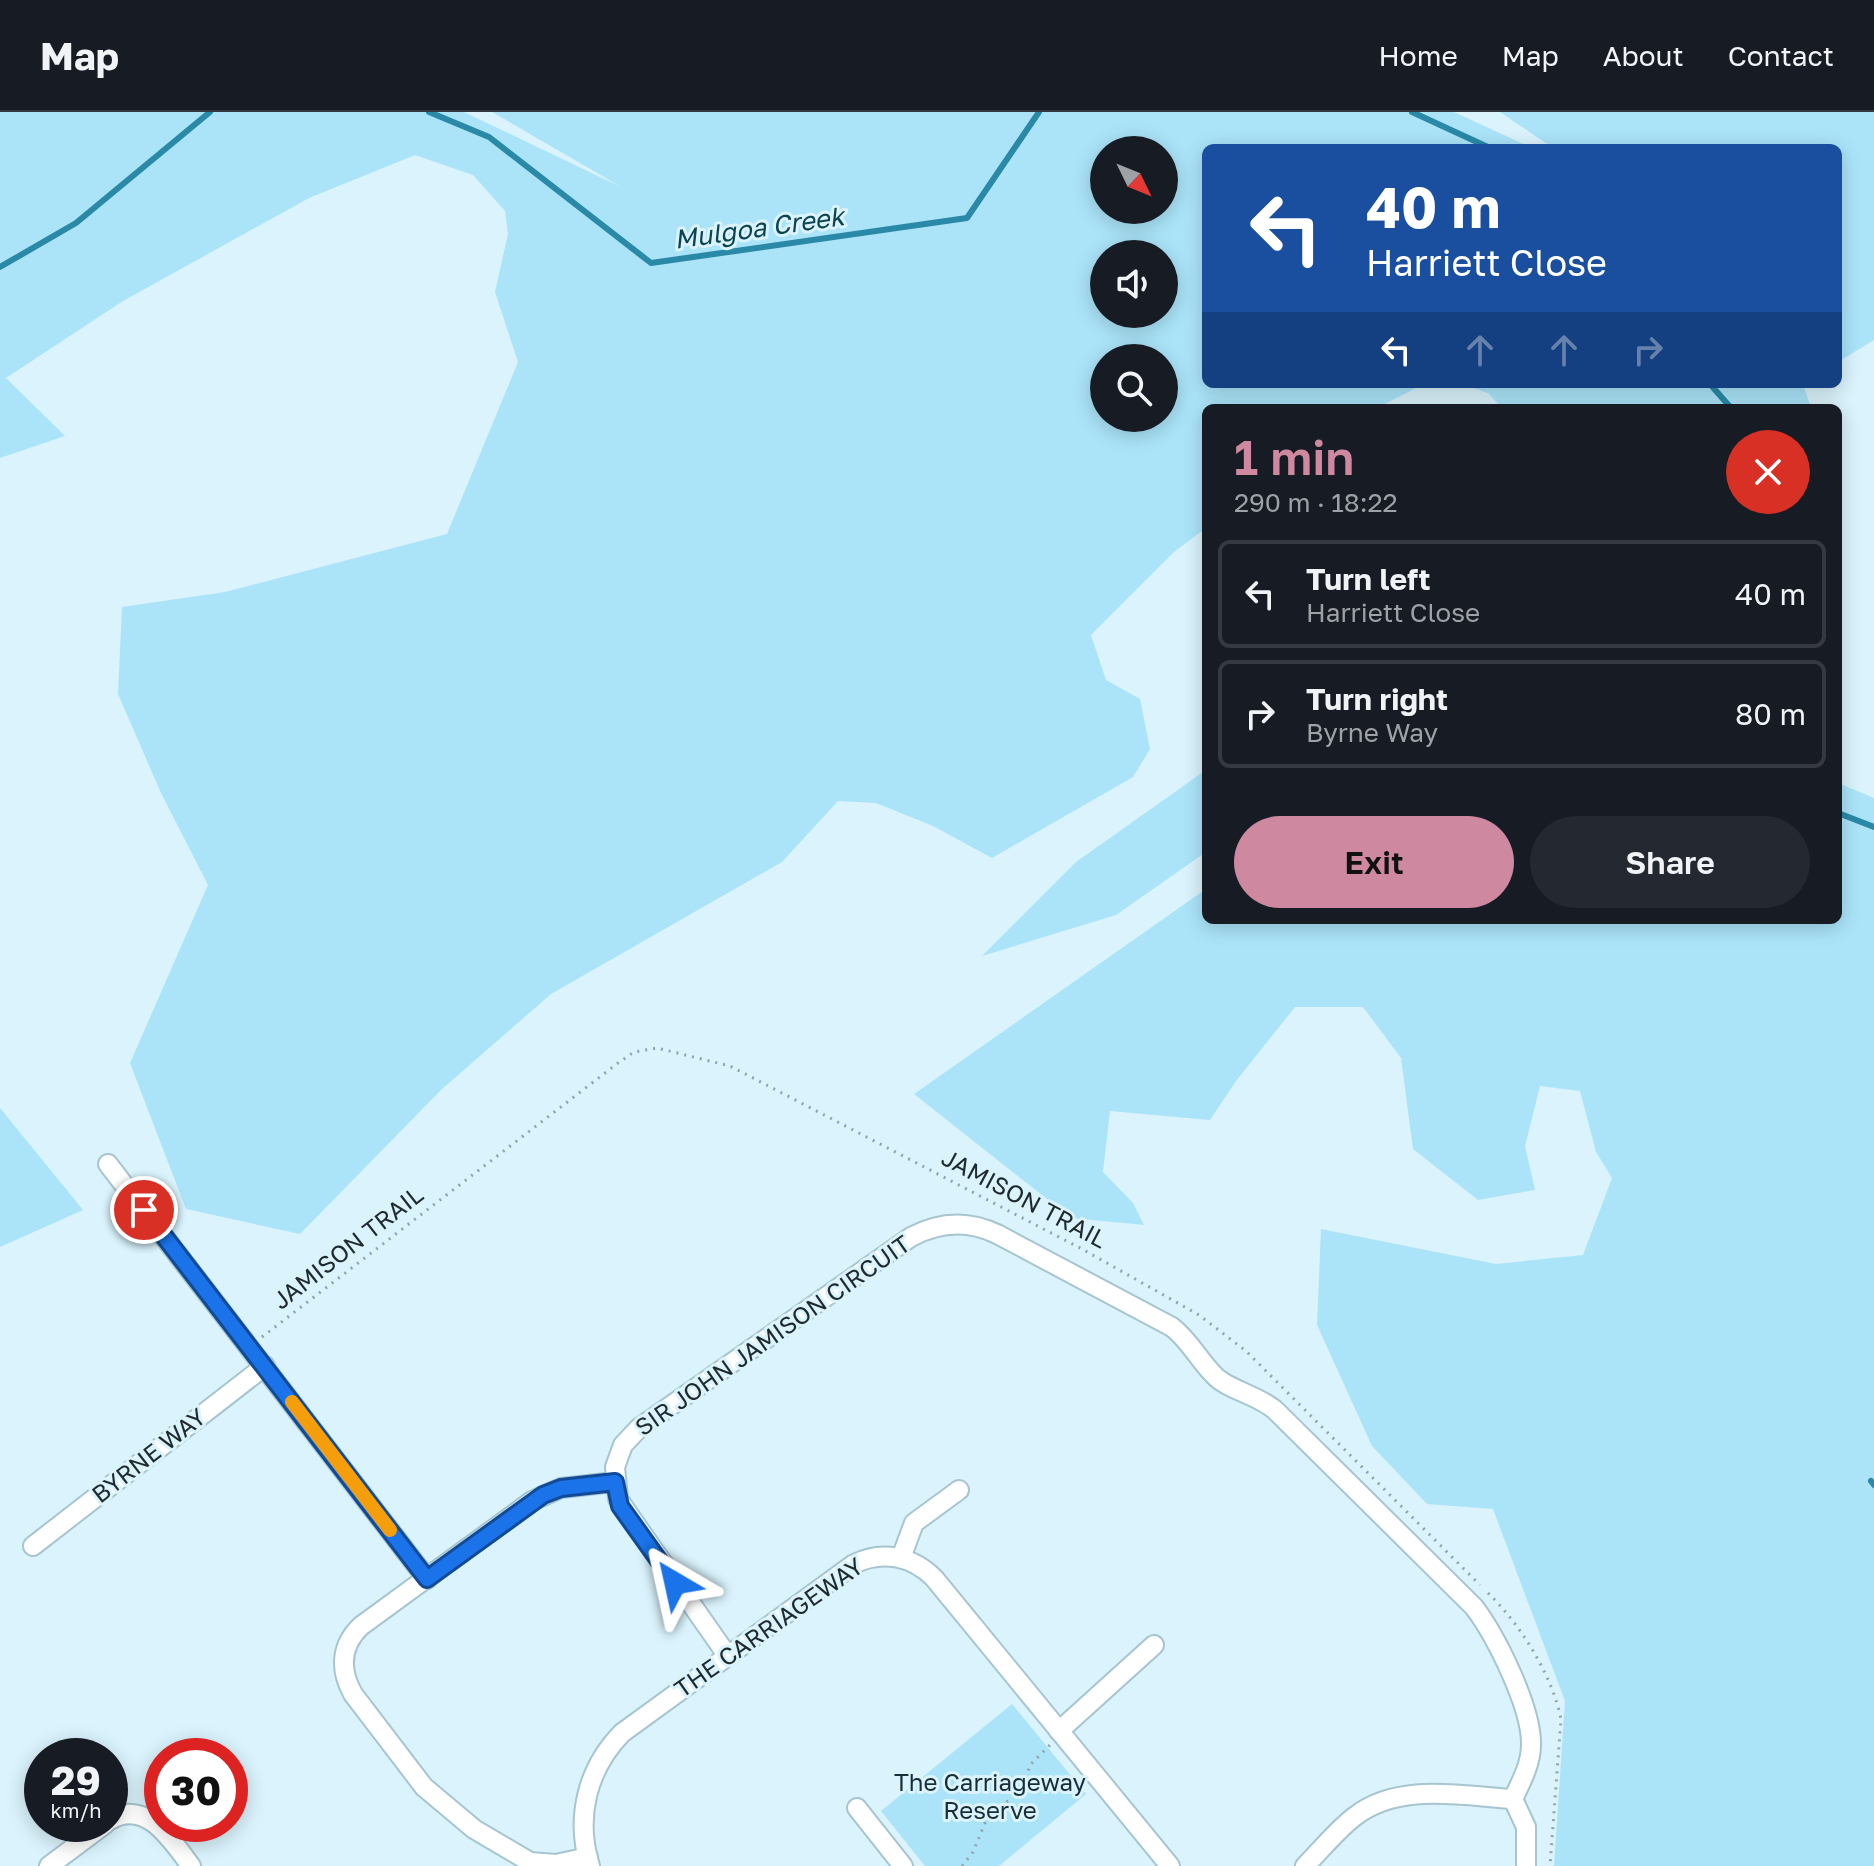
<!DOCTYPE html>
<html lang="en">
<head>
<meta charset="utf-8">
<style>
  body { margin:0; font-family:"Golos Text",sans-serif; background:#242831; color:#f1f3f6; height:100vh; display:flex; flex-direction:column; font-size:30px; white-space:nowrap }
  * { box-sizing:border-box; margin:0 }
  p { font-size:26px; color:#9ea1a6 }
  .icon { flex:none; width:44px; height:44px; fill:none; stroke:currentColor; stroke-width:2; stroke-linecap:round; stroke-linejoin:round }
  .map { position:relative; flex:1; overflow:hidden }
  .sheet { position:absolute; left:1202px; top:292px; width:640px; height:520px; display:flex; flex-direction:column; background:#171b24; border-radius:12px; box-shadow:0 4px 20px #0003 }
  .sheet>* { flex:none }
  .top-card { position:absolute; left:1202px; top:32px; width:640px; height:244px; border-radius:12px; box-shadow:0 4px 20px #0003; background:#1a4fa0; color:#fff; overflow:hidden }
  .needle { width:52px; rotate:133deg }
  .buttons { position:absolute; left:1090px; top:24px; display:grid; gap:16px }
  .buttons a { display:grid; place-items:center; width:88px; height:88px; border-radius:50%; background:#171b24; box-shadow:0 4px 20px #0003; font-size:40px }
  .speed { position:absolute; left:24px; top:1626px; display:flex; gap:16px; font-size:40px; font-weight:700; text-align:center }
  .speed>* { display:grid; place-content:center; width:104px; height:104px; border-radius:50%; background:#171b24; box-shadow:0 4px 20px #0003; line-height:1 }
  .speed small { font-size:20px; font-weight:400 }
  .speed .limit { border:12px solid #d22; background:#fff; color:#111 }
  .pin { position:absolute; display:grid; place-items:center; width:68px; height:68px; color:#fff; margin:-34px; border:4px solid #fff; border-radius:50%; box-shadow:0 2px 8px #0007 }
  .me { position:absolute; width:88px; margin:-44px; rotate:324deg; stroke-linejoin:round; filter:drop-shadow(0 0 6px #0008) }
  .turn { display:flex; align-items:center; gap:28px; height:168px; padding:0 32px; font-size:36px }
  .turn .icon { width:104px; height:104px; stroke-width:2.5 }
  .turn b { display:block; font-size:56px; line-height:68px }
  .lanes { display:flex; align-items:center; height:76px; padding:0 32px; background:#0003; justify-content:center; gap:40px; direction:ltr }
  .lanes .off { opacity:.35 }
  .round { display:grid; place-items:center; flex:none; width:84px; height:84px; border-radius:42px; background:#242831 }
  .head { display:flex; align-items:center; justify-content:space-between; height:136px; padding:0 32px }
  h1 { font-size:48px; font-weight:600; line-height:60px; color:#ce89a1 }
  .button { display:flex; gap:16px; margin-top:auto; padding:16px 32px }
  .button a { flex:1; height:92px; border-radius:48px; background:#ce89a1; color:#111; font-size:32px; font-weight:600; line-height:92px; text-align:center }
  .button a+a { background:#242831; color:#f1f3f6 }
  ul { padding:0; list-style:none }
  li { display:flex; align-items:center; gap:24px; height:108px; margin:0 16px 12px; padding:0 16px; border:4px solid #363941; border-radius:12px }
  li div { flex:1 }
  li b { display:block; font-size:30px }
  li em { font-style:normal }
  header { display:flex; align-items:center; gap:48px; box-sizing:border-box; height:112px; padding:0 40px; background:#171b24; border-bottom:2px solid #363941 }
  header strong { font-size:38px }
  nav { display:flex; gap:44px; margin-inline-start:auto; font-size:28px }
  .map>svg:first-child { display:block }
</style>
</head>
<body>
<header>
<strong>Map</strong>
<nav><a>Home</a><a>Map</a><a>About</a><a>Contact</a></nav>
</header>
<div class="map">
<svg width="1874" height="1754" viewBox="0 0 1874 1754">
  <rect width="100%" height="100%" fill="#daf3fc"/>
  <!-- green -->
  <g fill="#abe4f9" fill-rule="evenodd">
    <path d="M0,0H464L621,75L492,0H1454L1532,36H1206V272H1424L1377,296H1206V416L1174,440L1091,523L1106,568L1140,587L1150,637L1133,665L992,746L933,714L876,691L838,689L782,750L551,882L442,977L300,1122L186,1097L130,951L208,773L161,681L118,582L122,495L225,480L447,422L518,250L495,180L508,122L505,99L473,63L415,43L309,86L123,189L6,266L65,324L0,346ZM1104,38H1164V98H1104ZM1104,142H1164V202H1104ZM1104,246H1164V306H1104Z"/>
    <polygon points="1500,0 1874,0 1874,228 1838,250 1838,36 1553,36"/>
    <polygon points="1461,272 1803,272 1811,296 1502,296 1488,281"/>
    <polygon points="1206,658 1206,740 1116,803 982,844 1076,750"/>
    <polygon points="1838,671 1874,686 1874,1754 1554,1754 1565,1589 1493,1397 1427,1392 1372,1334 1317,1213 1321,1117 1496,1152 1583,1143 1612,1066 1596,1040 1580,979 1540,974 1525,1034 1535,1078 1478,1088 1413,1037 1401,946 1363,895 1295,895 1236,969 1210,1008 1110,999 1103,1060 1133,1091 1144,1113 1071,1106 914,982 1206,777 1206,808 1838,808"/>
    <polygon points="0,996 83,1098 0,1135"/>
    <polygon points="1012,1592 1086,1682 999,1754 925,1754 881,1699"/>
  </g>
  <g fill="none" stroke-linecap="round" stroke-linejoin="round">
    <!-- stream -->
    <g stroke="#2989a6" stroke-width="6">
      <polyline points="429,0 489,25 651,151 967,106 1039,0"/>
      <polyline points="1412,0 1490,36"/>
      <polyline points="0,155 76,111 210,0"/>
      <polyline points="1710,272 1731,296"/>
      <polyline points="1838,701 1874,715"/>
      <polyline points="1871,1369 1874,1373"/>
    </g>
    <defs>
      <g id="minor">
        <polyline points="108,1052 427,1467"/>
        <polyline points="33,1434 265,1254"/>
        <polyline points="901,1446 914,1411 959,1378"/>
        <path d="M727,1543L618,1387L615,1355L623,1333L639,1316L911,1125C939,1110 968,1108 997,1122L1172,1215C1190,1229 1198,1247 1214,1263C1226,1277 1258,1283 1275,1298L1474,1495C1496,1524 1532,1596 1531,1633C1531,1652 1521,1670 1513,1687"/>
        <polyline points="1059,1619 1154,1533"/>
        <polyline points="1513,1687 1526,1715 1526,1754"/>
        <polyline points="857,1696 903,1754"/>
        <path d="M110,1708C146,1686 172,1729 191,1754"/>
        <path d="M588,1745L556,1752L530,1750L474,1717L424,1675L353,1582C339,1557 341,1533 361,1514L532,1389L561,1376L615,1370"/>
        <polyline points="49,1754 105,1712"/>
        <path d="M590,1754C575,1706 587,1657 622,1621L854,1452C882,1438 912,1444 934,1466L1170,1754"/>
        <path d="M1305,1754C1321,1738 1336,1719 1354,1705C1398,1670 1461,1684 1513,1687"/>
      </g>
    </defs>
    <!-- minor casing -->
    <use href="#minor" stroke="#a7c5d0" stroke-width="22"/>
    <!-- path -->
    <g stroke="#90a4ab" stroke-width="3" stroke-dasharray="2 6" stroke-linecap="butt">
      <polyline points="262,1225 618,951 634,940 657,936 730,954 1082,1137 1199,1203 1246,1239 1480,1473"/>
      <path d="M1488,1481C1521,1513 1552,1563 1561,1607L1550,1754"/>
      <polyline points="962,1754 973,1740 988,1704 1022,1678 1030,1653 1050,1633"/>
    </g>
    <!-- minor -->
    <use href="#minor" stroke="#fff" stroke-width="18"/>
  </g>
  <g fill="none" stroke-linecap="round" stroke-linejoin="round">
    <defs>
      <polyline id="route" points="144,1098 427,1467 543,1383 561,1376 615,1370 620,1394 675,1471"/>
    </defs>
    <!-- route casing -->
    <use href="#route" stroke="#114b97" stroke-width="20"/>
    <!-- route -->
    <use href="#route" stroke="#1a73e8" stroke-width="14"/>
    <!-- slow -->
    <polyline stroke="#f59e0b" stroke-width="14" points="292,1290 390,1418"/>
  </g>
  <g text-anchor="middle" stroke-width="6" stroke-linejoin="round" paint-order="stroke">
    <!-- street labels -->
    <g font-size="24" fill="#1e2a2e" stroke="#daf3fc">
      <text transform="translate(1024 1087) rotate(28)" y="8">JAMISON TRAIL</text>
      <text transform="translate(348 1136) rotate(-38)" y="8">JAMISON TRAIL</text>
      <text transform="translate(773 1224) rotate(-35)" y="8">SIR JOHN JAMISON CIRCUIT</text>
      <text transform="translate(149 1344) rotate(-38)" y="8">BYRNE WAY</text>
      <text transform="translate(769 1516) rotate(-35)" y="8">THE CARRIAGEWAY</text>
    </g>
    <!-- park labels -->
    <g font-size="24" fill="#182d35" stroke="#daf3fc">
      <text x="990" y="1679">The Carriageway<tspan x="990" dy="28">Reserve</tspan></text>
    </g>
    <!-- water labels -->
    <g font-size="26" font-style="italic" fill="#0d4454" stroke="#daf3fc">
      <text transform="translate(759 116) rotate(-8)" y="9">Mulgoa Creek</text>
    </g>
  </g>
</svg>
<div class="buttons">
<a><svg class="needle" viewBox="-14 -14 28 28"><path d="M0-13l5 13h-10z" fill="#e53935"/><path d="M0 13l5-13h-10z" fill="#9ea1a6"/></svg></a>
<a><svg class="icon" aria-label="sound" viewBox="0 0 24 24"><path d="M4 9h4l5-4v14l-5-4H4zM17 9q2 3 0 6"/></svg></a>
<a><svg class="icon" aria-label="search" viewBox="0 0 24 24"><circle cx="10" cy="10" r="6"/><path d="M15 15l6 6"/></svg></a>
</div>
<div class="speed"><div>29<small>km/h</small></div><div class="limit">30</div></div>
<div class="pin" style="left:144px;top:1098px;background:#d93025"><svg class="icon" aria-label="arrive" viewBox="0 0 24 24"><path d="M6 21V4h12l-3 4 3 4H6"/></svg></div>
<svg class="me" style="left:675px;top:1471px" viewBox="-20 -20 40 40"><path d="M0-17L14 15 0 8-14 15z" fill="#1a73e8" stroke="#fff" stroke-width="4"/></svg>
<div class="top-card">
<div class="turn"><svg class="icon" aria-label="left" viewBox="0 0 24 24"><path d="M17 20v-9H6M10 6l-5 5 5 5"/></svg><div><b>40 m</b>Harriett Close</div></div>
<div class="lanes"><svg class="icon" aria-label="left" viewBox="0 0 24 24"><path d="M17 20v-9H6M10 6l-5 5 5 5"/></svg><svg class="icon off" aria-label="ahead" viewBox="0 0 24 24"><path d="M12 20V5M6 11l6-6 6 6"/></svg><svg class="icon off" aria-label="ahead" viewBox="0 0 24 24"><path d="M12 20V5M6 11l6-6 6 6"/></svg><svg class="icon off" aria-label="right" viewBox="0 0 24 24"><path d="M7 20v-9h11M14 6l5 5-5 5"/></svg></div>
</div>
<section class="sheet">
<div class="head"><div><h1>1 min</h1><p>290 m · 18:22</p></div><a class="round" style="background:#d93025;color:#fff"><svg class="icon" aria-label="close" viewBox="0 0 24 24"><path d="M6 6l12 12M18 6L6 18"/></svg></a></div>
<ul>
<li><svg class="icon" aria-label="left" viewBox="0 0 24 24"><path d="M17 20v-9H6M10 6l-5 5 5 5"/></svg><div><b>Turn left</b><p>Harriett Close</p></div><em>40 m</em></li>
<li><svg class="icon" aria-label="right" viewBox="0 0 24 24"><path d="M7 20v-9h11M14 6l5 5-5 5"/></svg><div><b>Turn right</b><p>Byrne Way</p></div><em>80 m</em></li>
</ul>
<div class="button"><a>Exit</a><a>Share</a></div>
</section>
</div>
</body>
</html>
